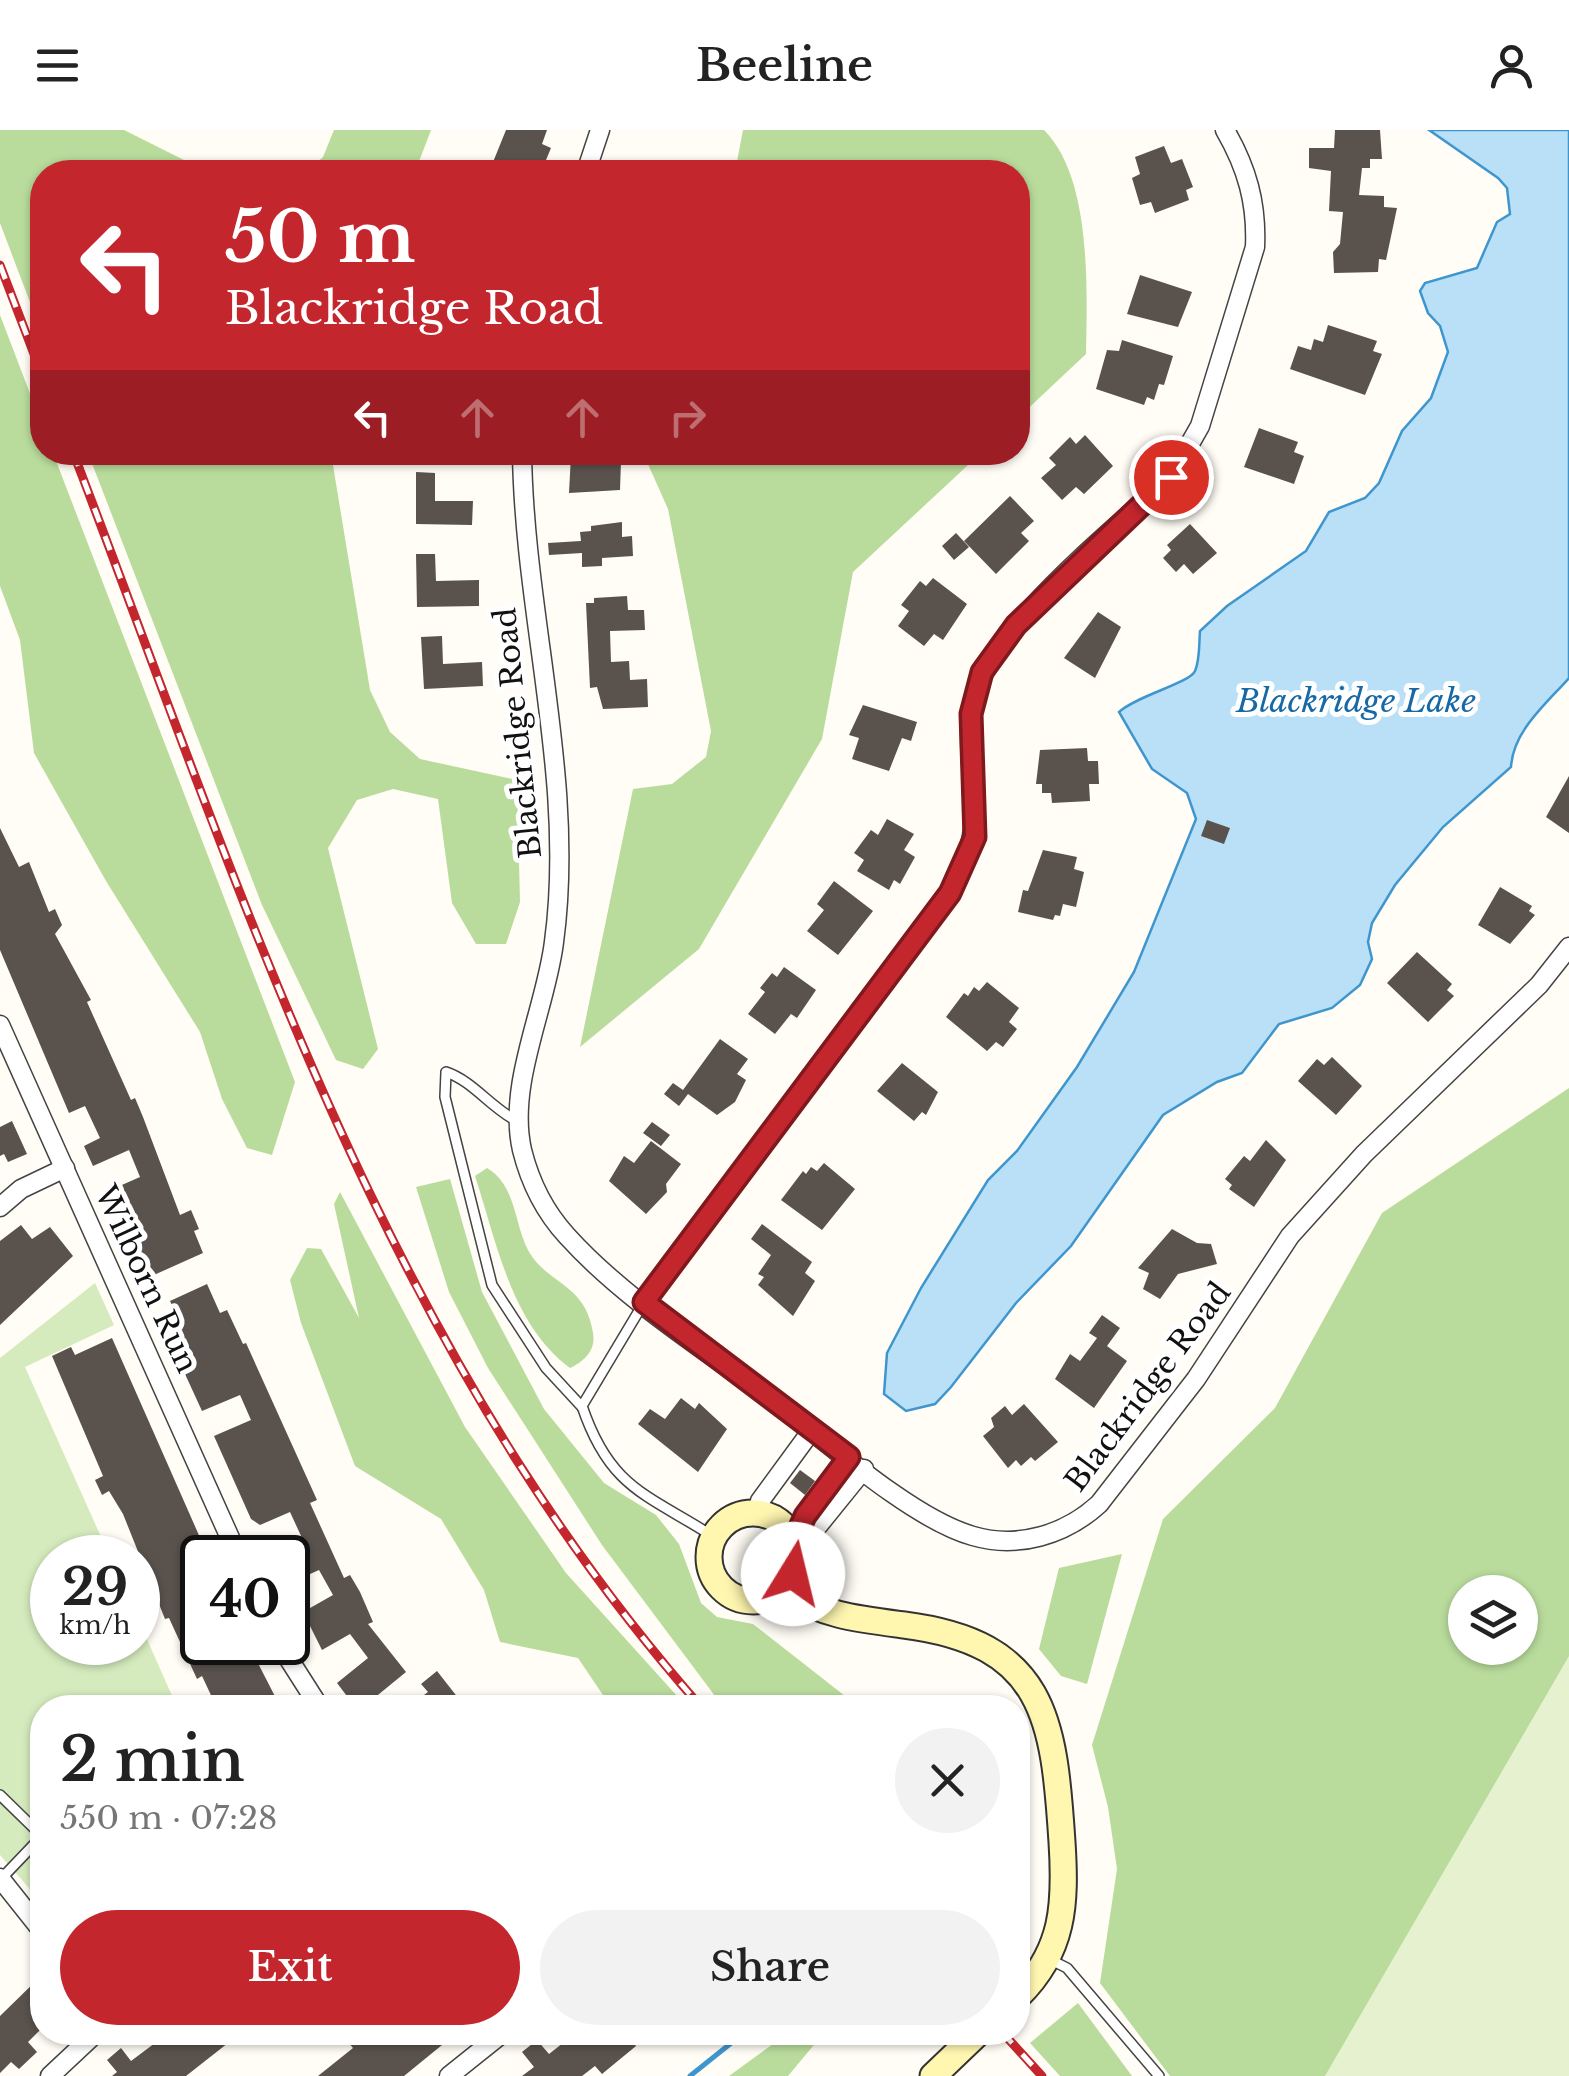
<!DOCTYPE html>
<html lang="en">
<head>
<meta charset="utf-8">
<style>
  body { margin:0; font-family:"Libre Baskerville",serif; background:#f2f2f2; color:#222; height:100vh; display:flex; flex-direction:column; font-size:38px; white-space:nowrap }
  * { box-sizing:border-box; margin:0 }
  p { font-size:32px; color:#767676 }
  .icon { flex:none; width:55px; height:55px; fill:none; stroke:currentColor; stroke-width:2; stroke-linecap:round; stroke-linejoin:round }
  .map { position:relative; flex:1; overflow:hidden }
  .side { position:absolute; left:30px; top:1565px; width:1000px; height:350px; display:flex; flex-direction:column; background:#fff; border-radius:40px; box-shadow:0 2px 8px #0004 }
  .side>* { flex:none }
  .top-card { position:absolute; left:30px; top:30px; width:1000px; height:305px; border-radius:40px; box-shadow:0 2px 8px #0004; background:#c4262e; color:#fff; overflow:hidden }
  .fabs { position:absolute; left:1448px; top:1445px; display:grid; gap:20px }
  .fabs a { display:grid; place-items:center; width:90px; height:90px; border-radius:50%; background:#fff; box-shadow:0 2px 8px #0004; font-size:50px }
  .speed { position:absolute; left:30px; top:1405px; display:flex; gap:20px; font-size:50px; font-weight:700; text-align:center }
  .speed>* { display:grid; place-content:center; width:130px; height:130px; border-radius:50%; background:#fff; box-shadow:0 2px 8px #0004; line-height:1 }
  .speed small { font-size:25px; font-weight:400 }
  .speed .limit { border:5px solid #111; border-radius:15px; background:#fff; color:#111 }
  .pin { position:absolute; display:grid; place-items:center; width:85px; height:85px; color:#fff; margin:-42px; border:5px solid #fff; border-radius:50%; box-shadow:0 2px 10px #0007 }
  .me { position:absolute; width:110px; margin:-55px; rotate:9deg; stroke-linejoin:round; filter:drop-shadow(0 0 8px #0008) }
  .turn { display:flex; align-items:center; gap:35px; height:210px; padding:0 30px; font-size:45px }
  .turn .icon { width:130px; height:130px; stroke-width:2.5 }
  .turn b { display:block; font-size:70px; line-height:85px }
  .lanes { display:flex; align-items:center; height:95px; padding:0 30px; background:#0003; justify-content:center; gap:50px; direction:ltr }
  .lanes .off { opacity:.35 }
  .round { display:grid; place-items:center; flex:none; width:105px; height:105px; border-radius:52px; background:#f2f2f2 }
  .summary { display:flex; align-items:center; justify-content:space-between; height:170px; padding:0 30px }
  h1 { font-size:60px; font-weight:600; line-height:75px }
  .primary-button { display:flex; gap:20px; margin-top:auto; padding:20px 30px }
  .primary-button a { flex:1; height:115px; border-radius:60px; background:#c4262e; color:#fff; font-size:40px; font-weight:600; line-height:115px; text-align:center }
  .primary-button a+a { background:#f2f2f2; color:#222 }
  header { display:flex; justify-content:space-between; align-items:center; height:130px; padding:0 30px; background:#fff; font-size:45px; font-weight:600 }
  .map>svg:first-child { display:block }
</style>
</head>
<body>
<header><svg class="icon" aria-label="menu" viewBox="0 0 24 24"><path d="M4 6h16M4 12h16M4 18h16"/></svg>Beeline<svg class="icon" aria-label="person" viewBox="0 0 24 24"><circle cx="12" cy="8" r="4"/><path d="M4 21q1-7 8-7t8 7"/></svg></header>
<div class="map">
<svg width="1569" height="1946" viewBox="0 0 1569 1946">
  <rect width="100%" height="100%" fill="#fffdf5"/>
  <!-- green -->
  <polygon fill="#d5ebbd" points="95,1153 114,1195 25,1237 110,1427 52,1428 52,1512 138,1512 138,1489 177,1577 42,1578 42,1773 0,1725 0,1228"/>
  <!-- forest -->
  <g fill="#b9dc9c" fill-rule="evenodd">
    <polygon points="0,0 124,0 208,42 42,42 42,204 0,93"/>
    <polygon points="334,0 431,0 415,42 306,42 323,27"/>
    <path d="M743,0H1044C1092,48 1087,159 1086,224L1018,288V42H735Z"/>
    <polygon points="0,185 42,295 42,322 53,323 295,952 272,1025 247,1018 222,969 200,902 106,751 34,623 20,510 0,456"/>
    <polygon points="88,323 331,323 370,560 390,602 420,629 517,650 520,772 506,814 476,814 452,773 438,669 393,659 357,670 328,718 378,919 363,939 336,930 262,775"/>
    <polygon points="643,323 981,323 853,442 822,609 699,819 580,917 633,659 672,654 706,627 711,601 668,379"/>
    <path d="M1569,958V1892L1522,1946H1170L1100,1853L1117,1739L1108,1677L1092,1615L1163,1389L1275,1278L1382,1083ZM1465,1462H1520V1518H1465Z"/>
    <path d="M487,1038C516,1055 514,1093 528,1120C548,1156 585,1152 593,1203C596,1221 584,1231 570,1238C511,1194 497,1113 475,1046Z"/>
    <polygon points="450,1049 482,1162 544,1279 604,1353 656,1385 679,1414 701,1473 717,1487 753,1494 859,1577 724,1578 721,1574 602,1415 488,1238 449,1162 416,1057"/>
    <polygon points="340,1062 465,1297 566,1443 687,1577 611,1577 578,1528 500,1512 484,1460 441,1389 355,1336 301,1193 290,1150 307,1118 321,1119 359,1188 334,1074"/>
    <polygon points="1122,1424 1087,1554 1061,1546 1039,1519 1059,1438"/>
    <polygon points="1078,1873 1132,1946 1060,1946 1030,1913"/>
    <polygon points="788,1903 841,1903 818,1910 788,1946 729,1946"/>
  </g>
  <!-- pitch -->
  <polygon fill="#e6f2cf" points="1569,1526 1569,1946 1325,1946"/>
  <!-- water -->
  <path fill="#b9e0f7" stroke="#3f96cf" stroke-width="2.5" d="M1429,0H1569V548C1546,574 1513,601 1511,637L1443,697L1395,755L1372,793L1368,812L1372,829L1360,855L1332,878L1279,894L1242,943L1217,952L1163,985L1071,1116L1016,1173L951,1257L935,1274L906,1281L884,1264L887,1223L921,1158L988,1050L1017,1021L1077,937L1134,842L1196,689L1187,663L1152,639L1119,582C1136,566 1190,553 1195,541C1200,530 1199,513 1200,501L1227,476L1306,421L1329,382L1365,368L1379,353L1402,301L1431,268L1448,222L1440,196L1428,183L1420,161L1425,153L1477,138L1497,92L1510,84L1507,58L1498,48Z"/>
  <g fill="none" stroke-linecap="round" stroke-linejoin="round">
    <!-- stream -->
    <polyline stroke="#3f96cf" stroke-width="5" points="690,1946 745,1902"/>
  </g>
  <!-- building -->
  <g fill="#5a524d">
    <polygon points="506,0 547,0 542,14 551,18 541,42 489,42"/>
    <polygon points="1335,0 1380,0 1382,29 1370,29 1370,38 1362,38 1359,65 1384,66 1384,77 1397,78 1386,130 1379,129 1378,142 1334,143 1333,122 1340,114 1343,82 1329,81 1331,41 1309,38 1309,18 1334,18"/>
    <polygon points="1164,16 1171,33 1182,29 1193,57 1186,60 1189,70 1155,83 1151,72 1140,75 1132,48 1140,44 1135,27"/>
    <polygon points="1140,145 1192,162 1178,197 1127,184"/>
    <polygon points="1328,195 1377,211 1373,221 1382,224 1365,265 1290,239 1298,216 1311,220 1314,209 1323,212"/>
    <polygon points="1122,210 1173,226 1164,255 1159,254 1154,270 1147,267 1144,275 1096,259 1107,220 1119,221"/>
    <polygon points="1259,298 1298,312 1294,322 1304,326 1294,354 1244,337"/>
    <polygon points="1085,305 1113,336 1084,364 1076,357 1062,370 1041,348 1056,335 1049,328 1070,307 1076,314"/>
    <polygon points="571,325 621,331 620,360 569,363"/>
    <polygon points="416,342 435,343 435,371 473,371 472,395 416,394"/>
    <polygon points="1010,366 1034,391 1021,403 1029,411 996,444 964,411"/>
    <polygon points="622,392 622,407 632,406 633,426 602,428 602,436 582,437 582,423 549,425 548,413 581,411 580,402 591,401 591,396"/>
    <polygon points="1190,394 1217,423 1193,444 1184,434 1176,442 1163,428 1171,420 1167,415"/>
    <polygon points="956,403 969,417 954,430 942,416"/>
    <polygon points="416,424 435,424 436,451 479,450 479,476 417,477"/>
    <polygon points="933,448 967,474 943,510 934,504 924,516 898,496 909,481 901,475 920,451 926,456"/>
    <polygon points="627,466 628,480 644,480 645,500 610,501 611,532 629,531 630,550 647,549 648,577 603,579 597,557 590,558 586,473 594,473 594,468"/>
    <polygon points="1098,482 1121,497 1095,548 1064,528"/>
    <polygon points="442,506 443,534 482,532 483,556 424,559 421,507"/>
    <polygon points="863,575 917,592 911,611 902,608 889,641 852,629 859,608 849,605"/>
    <polygon points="1087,618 1088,631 1098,631 1099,654 1089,654 1090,671 1052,673 1051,663 1042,663 1042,654 1036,654 1040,620"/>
    <polygon points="1569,646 1569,703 1546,687"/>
    <polygon points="887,689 914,704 904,720 915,727 900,754 894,750 889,760 857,741 864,730 854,723 871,700 878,705"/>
    <polygon points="1207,690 1230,698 1224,714 1201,706"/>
    <polygon points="0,698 19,737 29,732 49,782 55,779 62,795 55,804 91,870 87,872 131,970 135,968 143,987 180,1085 191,1080 199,1099 194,1101 203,1123 145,1149 106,1062 140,1047 129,1020 93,1036 84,1016 100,1008 85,976 69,983 0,820"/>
    <polygon points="1043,720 1077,727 1074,739 1084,742 1076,777 1063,774 1060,786 1055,785 1053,790 1018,782 1023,760 1028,761"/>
    <polygon points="834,751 873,781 838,825 807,801 824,780 817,774"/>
    <polygon points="1500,757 1532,776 1529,781 1535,785 1510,814 1478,795"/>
    <polygon points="1417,822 1452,854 1447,860 1454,866 1428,892 1387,853"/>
    <polygon points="784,837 816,860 797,888 791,884 775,904 748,884 765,862 760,858 772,843 777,847"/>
    <polygon points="987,852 1019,878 1009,892 1017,899 1003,917 996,912 987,921 946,887 964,863 968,866 974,857 979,861"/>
    <polygon points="720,909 748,929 737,944 746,950 735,972 717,985 688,964 679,976 664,964 673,953 683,960"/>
    <polygon points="1332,927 1362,956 1336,985 1298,951 1317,929 1324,935"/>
    <polygon points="902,933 938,962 926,985 922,982 914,991 877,961"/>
    <polygon points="12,991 27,1024 8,1032 4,1024 0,1026 0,997"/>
    <polygon points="652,992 670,1005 661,1016 643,1003"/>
    <polygon points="1266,1010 1286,1030 1254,1077 1229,1059 1232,1055 1225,1049 1244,1026 1250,1031"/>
    <polygon points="651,1011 681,1034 666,1054 667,1062 646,1084 609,1051 624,1026 634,1033"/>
    <polygon points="824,1033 855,1059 822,1100 781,1070 803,1041 806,1044 811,1037 817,1041"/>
    <polygon points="762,1094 812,1132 805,1143 815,1151 793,1186 758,1155 764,1147 758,1144 771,1125 751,1109"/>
    <polygon points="21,1095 32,1109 50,1097 73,1126 0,1195 0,1111"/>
    <polygon points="1172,1099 1197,1113 1211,1114 1217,1134 1178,1144 1160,1169 1143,1159 1149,1143 1138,1138"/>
    <polygon points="207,1154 220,1183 227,1180 243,1214 246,1213 317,1370 310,1373 344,1448 350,1445 360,1462 373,1492 368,1494 406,1542 362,1578 356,1578 337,1553 368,1528 350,1504 322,1520 303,1482 333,1465 319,1440 288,1454 288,1428 259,1428 302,1408 290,1382 260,1395 251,1389 214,1306 251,1290 240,1265 202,1281 168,1207 173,1205 167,1191 177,1186 170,1171"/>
    <polygon points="1102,1185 1120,1198 1107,1216 1127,1231 1094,1278 1055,1249 1070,1224 1080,1231 1097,1208 1089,1203"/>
    <polygon points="112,1208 209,1428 202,1428 202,1435 197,1437 202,1450 202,1488 194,1492 202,1512 247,1512 281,1578 217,1578 202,1546 197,1549 169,1488 165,1489 123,1384 109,1361 102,1365 95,1350 103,1346 52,1226 71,1217 75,1225"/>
    <polygon points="681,1268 695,1279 699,1273 727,1299 698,1342 638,1294 650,1279 665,1289"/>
    <polygon points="1024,1274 1058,1312 1035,1331 1031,1327 1021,1336 1016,1330 1008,1338 983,1306 994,1297 991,1288 1005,1276 1012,1285"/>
    <polygon points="800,1340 815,1351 805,1365 790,1353"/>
    <polygon points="437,1541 466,1578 407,1578 428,1562 421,1554"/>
    <polygon points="42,1845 42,1898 28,1912 37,1922 19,1939 11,1932 0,1943 0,1886"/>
    <polygon points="148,1902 242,1902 186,1946 112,1946 117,1942 107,1930 121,1918 131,1931 155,1913"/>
    <polygon points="360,1902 458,1902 404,1946 318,1946 353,1918 348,1912"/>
    <polygon points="577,1902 625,1902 636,1916 602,1944 595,1936 582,1946 522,1946 534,1937 522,1922 537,1910 549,1924"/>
  </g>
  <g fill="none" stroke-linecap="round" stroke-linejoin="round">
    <defs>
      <g id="lane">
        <path d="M517,991C491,978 473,951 446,942L445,967L492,1155L546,1238L582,1277"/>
        <path d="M643,1174L582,1276C610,1359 647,1364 714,1407"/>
        <polyline points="0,1665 42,1706 1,1749"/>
        <polyline points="1049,1829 1067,1838 1159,1946"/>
      </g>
      <g id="street">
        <polyline points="586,42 600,0"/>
        <path d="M522,322C524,486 576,649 554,812C546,878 507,954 522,1020C530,1052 544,1081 567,1106C625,1170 705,1219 774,1271C826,1311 912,1389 973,1406C1018,1419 1065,1405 1099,1374L1196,1249L1290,1106L1364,1024L1539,855L1569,817"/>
        <polyline points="0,895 239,1428"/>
        <polyline points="0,1077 21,1059 65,1038"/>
        <path d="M644,1172L951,763C992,684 965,662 971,584C976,507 1115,400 1171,347L1200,296L1255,117C1257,73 1247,38 1225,0"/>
        <polyline points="757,1384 760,1371 812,1300"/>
        <polyline points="793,1411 805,1386 849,1327"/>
        <polyline points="796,1423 864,1339"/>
        <polyline points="278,1512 320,1578"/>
        <polyline points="0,1748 42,1801"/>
        <polyline points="50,1946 97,1902"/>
        <polyline points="449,1946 504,1902"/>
      </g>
      <g id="secondary">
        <circle cx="753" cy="1427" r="44"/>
        <path d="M780,1461C830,1486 850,1488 904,1495C1045,1513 1054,1588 1062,1712C1066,1774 1064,1821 1018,1866"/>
        <polyline points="933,1946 979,1902"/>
      </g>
    </defs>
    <!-- lane casing -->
    <use href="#lane" stroke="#444" stroke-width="12"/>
    <!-- street casing -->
    <use href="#street" stroke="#444" stroke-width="21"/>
    <!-- secondary casing -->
    <use href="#secondary" stroke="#333" stroke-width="29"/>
    <!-- lane -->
    <use href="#lane" stroke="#fff" stroke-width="9"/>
    <!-- street -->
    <use href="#street" stroke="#fff" stroke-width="18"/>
    <!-- secondary -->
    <use href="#secondary" stroke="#fff6b0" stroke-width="25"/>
    <defs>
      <g id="rail">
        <polyline points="0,135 42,245"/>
        <path d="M73,322C242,763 383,1218 702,1578"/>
        <polyline points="1002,1902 1042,1946"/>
      </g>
    </defs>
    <!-- rail casing -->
    <use href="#rail" stroke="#c4262e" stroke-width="9"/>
    <!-- rail -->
    <use href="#rail" stroke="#fff" stroke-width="5" stroke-dasharray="15" stroke-linecap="butt"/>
  </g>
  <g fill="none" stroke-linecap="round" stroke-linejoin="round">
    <defs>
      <polyline id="route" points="793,1444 794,1411 805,1386 849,1327 644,1172 950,763 975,707 971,584 982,542 1016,495 1171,347"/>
    </defs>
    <!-- route casing -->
    <use href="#route" stroke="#7f191e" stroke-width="25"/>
    <!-- route -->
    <use href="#route" stroke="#c4262e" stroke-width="18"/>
  </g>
  <g text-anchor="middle" stroke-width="10" stroke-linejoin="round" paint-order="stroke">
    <!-- street labels -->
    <g font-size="30" fill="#111" stroke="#fff">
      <text transform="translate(518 603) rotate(-96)" y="10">Blackridge Road</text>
      <text transform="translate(146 1149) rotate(65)" y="10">Wilborn Run</text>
      <text transform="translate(1148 1257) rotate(-53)" y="10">Blackridge Road</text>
    </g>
    <!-- water labels -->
    <g font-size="32" font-style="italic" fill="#1768a6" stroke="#fff">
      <text x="1356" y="582">Blackridge Lake</text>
    </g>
  </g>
</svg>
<div class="fabs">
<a><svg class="icon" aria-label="layers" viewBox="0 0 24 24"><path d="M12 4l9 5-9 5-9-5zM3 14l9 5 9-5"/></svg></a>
</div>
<div class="speed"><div>29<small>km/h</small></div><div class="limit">40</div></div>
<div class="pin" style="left:1171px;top:347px;background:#d93025"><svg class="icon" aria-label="arrive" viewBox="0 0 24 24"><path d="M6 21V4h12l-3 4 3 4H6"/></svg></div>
<svg class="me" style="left:793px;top:1444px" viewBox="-20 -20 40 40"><circle r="19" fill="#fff"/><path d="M0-13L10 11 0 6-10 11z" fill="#c4262e"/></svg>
<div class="top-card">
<div class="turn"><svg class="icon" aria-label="left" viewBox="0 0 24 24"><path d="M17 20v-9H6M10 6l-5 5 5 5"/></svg><div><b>50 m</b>Blackridge Road</div></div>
<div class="lanes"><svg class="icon" aria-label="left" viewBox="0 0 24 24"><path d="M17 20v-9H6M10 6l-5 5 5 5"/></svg><svg class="icon off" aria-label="ahead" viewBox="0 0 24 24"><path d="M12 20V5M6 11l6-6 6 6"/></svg><svg class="icon off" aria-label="ahead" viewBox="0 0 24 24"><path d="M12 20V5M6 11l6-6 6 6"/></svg><svg class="icon off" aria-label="right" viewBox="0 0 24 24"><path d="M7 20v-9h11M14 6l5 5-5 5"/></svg></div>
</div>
<section class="side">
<div class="summary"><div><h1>2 min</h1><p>550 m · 07:28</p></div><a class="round"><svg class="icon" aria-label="close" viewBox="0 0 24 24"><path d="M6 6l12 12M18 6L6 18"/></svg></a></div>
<div class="primary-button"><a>Exit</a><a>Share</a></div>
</section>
</div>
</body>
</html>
